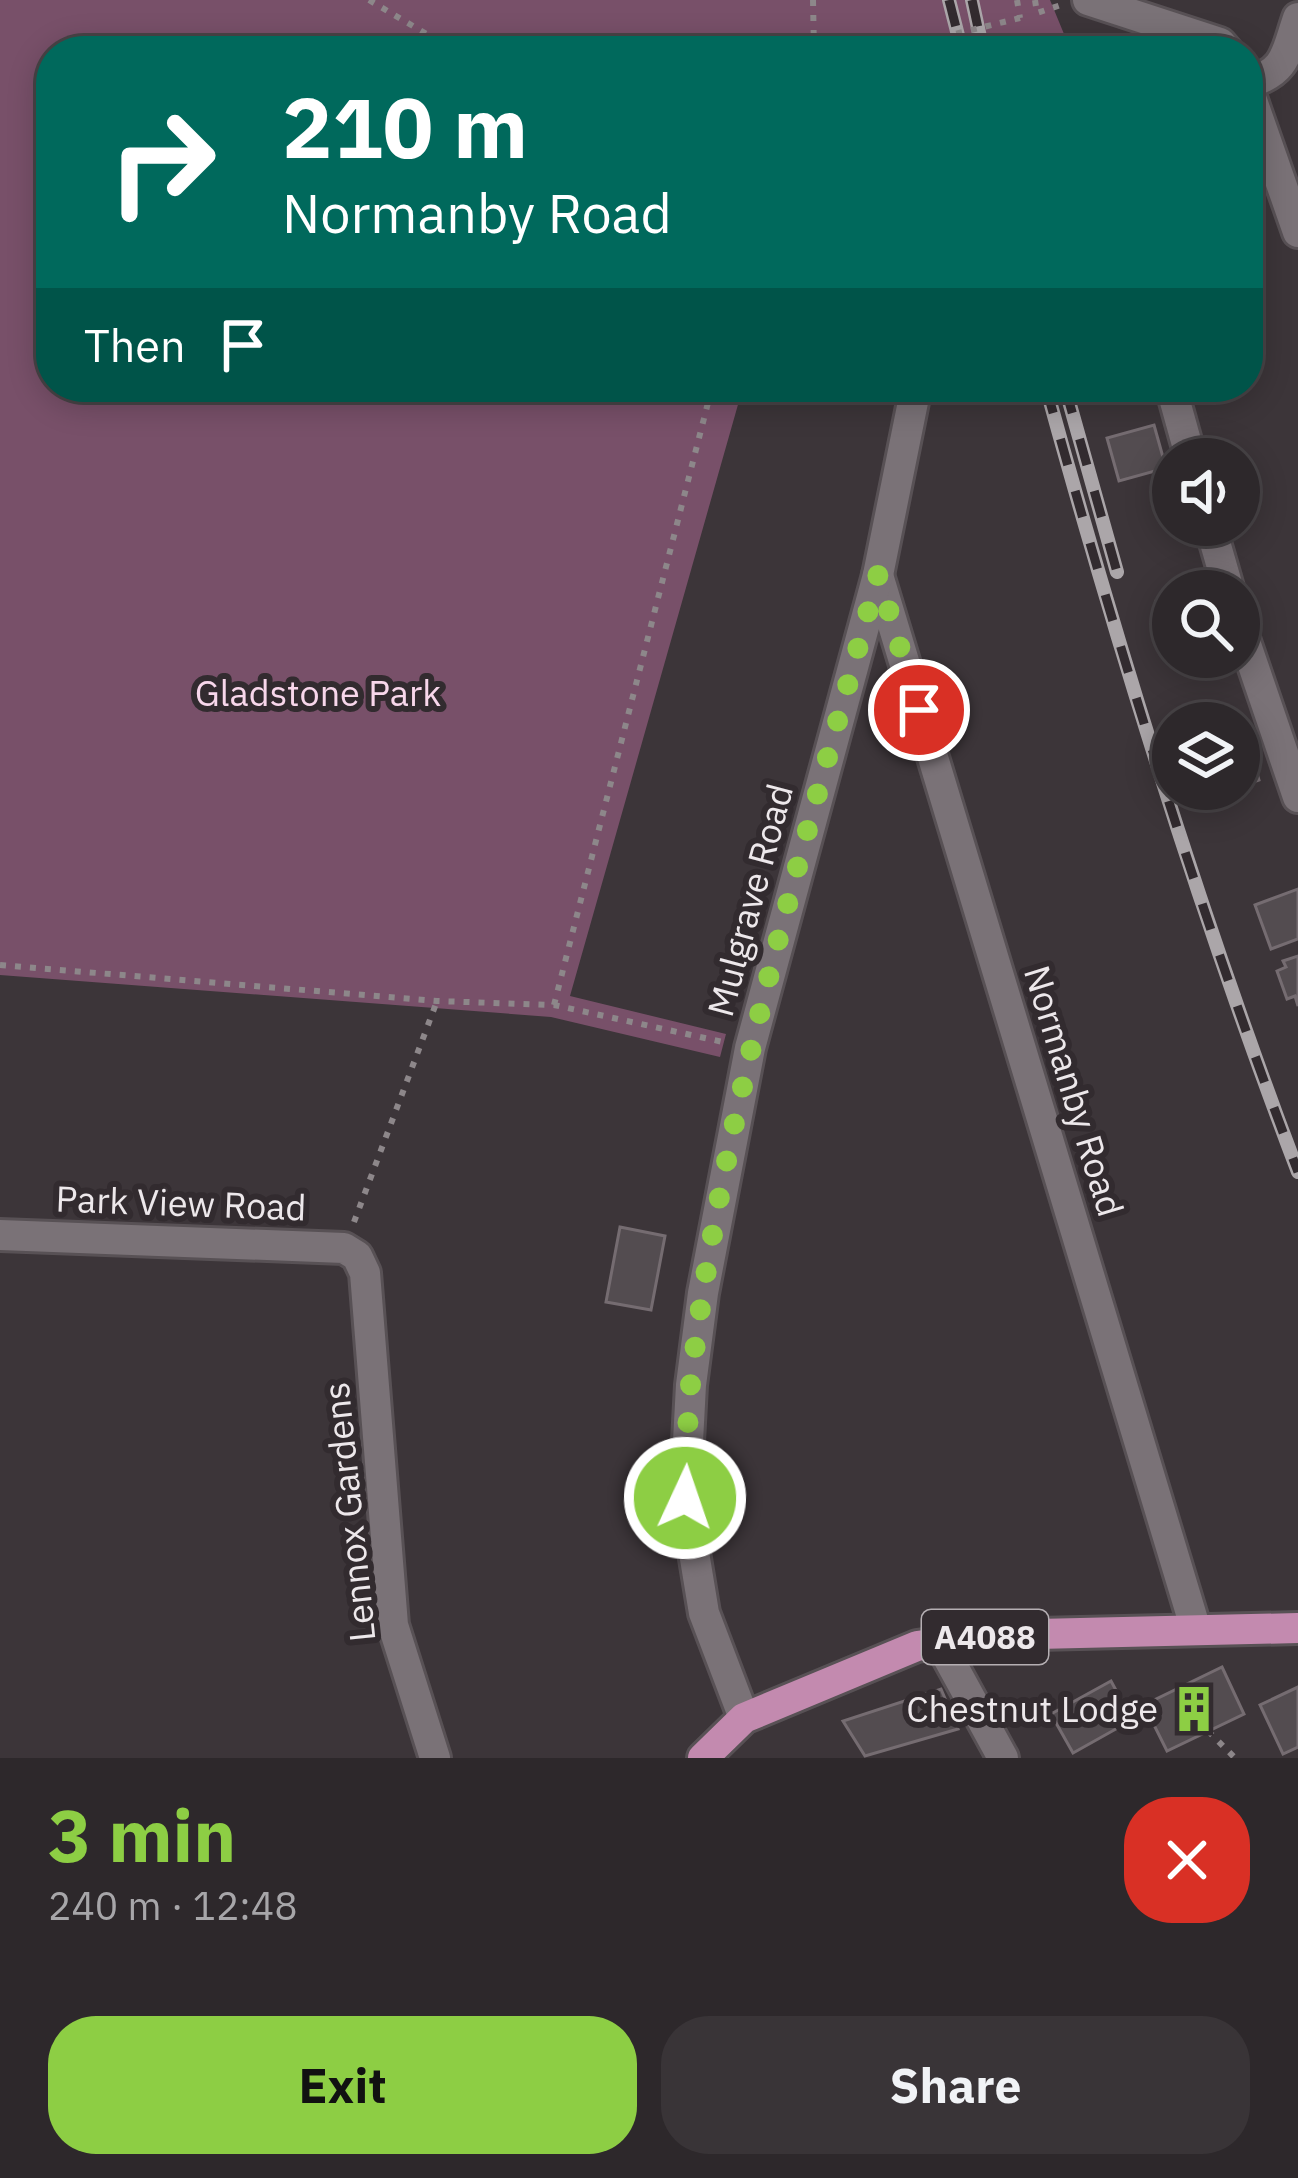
<!DOCTYPE html>
<html lang="en">
<head>
<meta charset="utf-8">
<style>
  body { margin:0; font-family:"IBM Plex Sans",sans-serif; background:#393437; color:#f1f3f6; height:100vh; display:flex; flex-direction:column; font-size:45px; white-space:nowrap }
  * { box-sizing:border-box; margin:0 }
  p { font-size:39px; color:#a7a6a9 }
  .icon { flex:none; width:66px; height:66px; fill:none; stroke:currentColor; stroke-width:2; stroke-linecap:round; stroke-linejoin:round }
  .map { position:relative; height:1758px; overflow:hidden }
  .sheet { display:flex; flex-direction:column; background:#2d282b; flex:1 }
  .sheet>* { flex:none }
  .banner { position:absolute; left:36px; top:36px; width:1227px; height:366px; border-radius:48px; box-shadow:0 6px 30px #0003,0 0 0 3px #484447; background:#00695c; color:#fff; overflow:hidden }
  .tools { position:absolute; left:1152px; top:438px; display:grid; gap:24px }
  .tools a { display:grid; place-items:center; width:108px; height:108px; border-radius:50%; background:#2d282b; box-shadow:0 6px 30px #0003,0 0 0 3px #484447; font-size:60px }
  .pin { position:absolute; display:grid; place-items:center; width:102px; height:102px; color:#fff; margin:-51px; border:6px solid #fff; border-radius:50%; box-shadow:0 3px 12px #0007 }
  .me { position:absolute; width:132px; margin:-66px; rotate:3deg; stroke-linejoin:round; filter:drop-shadow(0 0 9px #0008) }
  .turn { display:flex; align-items:center; gap:42px; height:252px; padding:0 48px; font-size:54px }
  .turn .icon { width:156px; height:156px; stroke-width:2.5 }
  .turn b { display:block; font-size:84px; line-height:102px }
  .then { display:flex; align-items:center; height:114px; padding:0 48px; background:#0003; gap:24px; font-size:45px }
  .round { display:grid; place-items:center; flex:none; width:126px; height:126px; border-radius:48px; background:#393437 }
  .headline { display:flex; align-items:center; justify-content:space-between; height:204px; padding:0 48px }
  h1 { font-size:72px; font-weight:700; line-height:90px; color:#8dce44 }
  .button { display:flex; gap:24px; margin-top:auto; padding:24px 48px }
  .button a { flex:1; height:138px; border-radius:48px; background:#8dce44; color:#111; font-size:48px; font-weight:700; line-height:138px; text-align:center }
  .button a+a { background:#393437; color:#f1f3f6 }
  .map>svg:first-child { display:block }
</style>
</head>
<body>
<div class="map">
<svg width="1298" height="1758" viewBox="0 0 1298 1758">
  <rect width="100%" height="100%" fill="#3c3539"/>
  <!-- green -->
  <polygon fill="#785069" points="0,0 1050,0 1071,51 51,51 51,387 743,387 570,996 726,1034 720,1057 551,1017 0,975"/>
  <!-- building -->
  <g fill="#534c50" stroke="#756c71" stroke-width="3">
    <polygon points="1154,425 1166,468 1119,481 1107,438"/>
    <polygon points="1173,596 1173,643 1168,644 1156,601"/>
    <polygon points="1246,736 1259,780 1239,787 1239,739"/>
    <polygon points="1298,889 1298,939 1271,949 1255,905"/>
    <polygon points="1298,956 1298,1006 1295,996 1287,999 1277,971 1286,967 1283,961"/>
    <polygon points="620,1227 665,1236 651,1310 606,1302"/>
    <polygon points="1222,1667 1244,1714 1167,1751 1144,1705"/>
    <polygon points="1111,1681 1132,1720 1073,1753 1051,1714"/>
    <polygon points="1298,1687 1298,1747 1283,1754 1260,1705"/>
    <polygon points="941,1689 958,1729 865,1756 843,1721"/>
  </g>
  <g fill="none" stroke-linecap="round" stroke-linejoin="round">
    <defs>
      <g id="minor">
        <polyline points="1088,0 1220,43 1227,51"/>
        <path d="M1248,83C1287,72 1286,53 1298,18"/>
        <polyline points="1248,89 1298,232"/>
        <polyline points="1171,387 1191,459"/>
        <polyline points="1210,525 1229,591"/>
        <polyline points="878,575 1196,1630"/>
        <polyline points="1239,624 1298,797"/>
        <polyline points="0,1235 344,1248 357,1256 365,1273 393,1625 435,1758"/>
        <polyline points="940,1643 1003,1758"/>
        <polyline points="744,1718 704,1613 685,1498 691,1385 703,1293 750,1048 878,575 916,387"/>
      </g>
      <polyline id="primary" points="703,1758 744,1718 917,1646 995,1635 1298,1628"/>
    </defs>
    <!-- minor casing -->
    <use href="#minor" stroke="#585155" stroke-width="36"/>
    <!-- primary casing -->
    <use href="#primary" stroke="#585155" stroke-width="36"/>
    <!-- path -->
    <g stroke="#8d878a" stroke-width="6" stroke-dasharray="6 9" stroke-linecap="butt">
      <polyline points="369,0 455,51"/>
      <polyline points="813,0 814,51"/>
      <polyline points="1017,0 1020,18"/>
      <polyline points="1035,0 1037,13 1064,4"/>
      <polyline points="898,48 899,51"/>
      <polyline points="0,965 437,1001 554,1005 723,1042"/>
      <polyline points="554,1005 712,387"/>
      <polyline points="354,1222 437,1001"/>
      <polyline points="1208,1731 1235,1758"/>
    </g>
    <!-- minor -->
    <use href="#minor" stroke="#7a7277" stroke-width="30"/>
    <!-- primary -->
    <use href="#primary" stroke="#c38aaf" stroke-width="30"/>
    <defs>
      <g id="rail">
        <polyline points="949,0 962,51"/>
        <polyline points="972,0 983,51"/>
        <path d="M1046,387C1119,652 1200,915 1298,1172"/>
        <polyline points="1065,387 1117,572"/>
      </g>
    </defs>
    <!-- rail casing -->
    <use href="#rail" stroke="#aba6a9" stroke-width="14"/>
    <!-- rail -->
    <use href="#rail" stroke="#322b2f" stroke-width="9" stroke-dasharray="27" stroke-linecap="butt"/>
    <!-- path-bridge -->
    <polyline stroke="#8d878a" stroke-width="6" stroke-dasharray="6 9" stroke-linecap="butt" points="898,48 1020,18"/>
  </g>
  <g fill="none" stroke-linecap="round" stroke-linejoin="round">
    <!-- route -->
    <path stroke="#8dce44" stroke-width="21" stroke-dasharray="0 37.8" d="M685,1498C687,1458 687,1419 691,1380C723,1106 806,840 878,575L919,710"/>
  </g>
  <!-- icons -->
  <defs>
    <symbol id="building-bare" viewBox="-9 -9 18 18"><path d="M-4-6H4V6H1V3H-1V6H-4ZM-2.5-4.3h1.7v1.8h-1.7ZM.8-4.3h1.7v1.8H.8ZM-2.5-1h1.7V.8h-1.7ZM.8-1h1.7V.8H.8Z" fill="#8dce44" stroke="#322b2f" stroke-width="2.5" paint-order="stroke"/></symbol>
  </defs>
  <g fill-rule="evenodd">
    <use href="#building-bare" x="1161" y="1676" width="66" height="66"/>
  </g>
  <g text-anchor="middle" stroke-width="12" stroke-linejoin="round" paint-order="stroke">
    <!-- shield labels -->
    <rect fill="#322b2f" stroke="#b5afb3" stroke-width="3" x="922" y="1610" width="126" height="54" rx="9"/>
    <g font-size="33" font-weight="bold" fill="#ede8eb">
      <text x="985" y="1649">A4088</text>
    </g>
    <!-- park labels -->
    <g font-size="36" fill="#f8d7eb" stroke="#322b2f">
      <text x="318" y="706">Gladstone Park</text>
    </g>
    <!-- street labels -->
    <g font-size="36" fill="#ede8eb" stroke="#322b2f">
      <text transform="translate(750 900) rotate(-75)" y="13">Mulgrave Road</text>
      <text transform="translate(1074 1091) rotate(73)" y="13">Normanby Road</text>
      <text transform="translate(181 1203) rotate(2)" y="13">Park View Road</text>
      <text transform="translate(349 1512) rotate(-96)" y="13">Lennox Gardens</text>
    </g>
    <!-- poi labels -->
    <g font-size="36" fill="#ede8eb" stroke="#322b2f" text-anchor="end">
      <text x="1158" y="1722">Chestnut Lodge</text>
    </g>
  </g>
</svg>
<div class="tools">
<a><svg class="icon" aria-label="sound" viewBox="0 0 24 24"><path d="M4 9h4l5-4v14l-5-4H4zM17 9q2 3 0 6"/></svg></a>
<a><svg class="icon" aria-label="search" viewBox="0 0 24 24"><circle cx="10" cy="10" r="6"/><path d="M15 15l6 6"/></svg></a>
<a><svg class="icon" aria-label="layers" viewBox="0 0 24 24"><path d="M12 4l9 5-9 5-9-5zM3 14l9 5 9-5"/></svg></a>
</div>
<div class="pin" style="left:919px;top:710px;background:#d93025"><svg class="icon" aria-label="arrive" viewBox="0 0 24 24"><path d="M6 21V4h12l-3 4 3 4H6"/></svg></div>
<svg class="me" style="left:685px;top:1498px" viewBox="-20 -20 40 40"><circle r="17" fill="#8dce44" stroke="#fff" stroke-width="3"/><path d="M0-11L8 9 0 5-8 9z" fill="#fff"/></svg>
<div class="banner">
<div class="turn"><svg class="icon" aria-label="right" viewBox="0 0 24 24"><path d="M7 20v-9h11M14 6l5 5-5 5"/></svg><div><b>210 m</b>Normanby Road</div></div>
<div class="then">Then<svg class="icon" aria-label="arrive" viewBox="0 0 24 24"><path d="M6 21V4h12l-3 4 3 4H6"/></svg></div>
</div>
</div>
<section class="sheet">
<div class="headline"><div><h1>3 min</h1><p>240 m · 12:48</p></div><a class="round" style="background:#d93025;color:#fff"><svg class="icon" aria-label="close" viewBox="0 0 24 24"><path d="M6 6l12 12M18 6L6 18"/></svg></a></div>
<div class="button"><a>Exit</a><a>Share</a></div>
</section>
</body>
</html>
